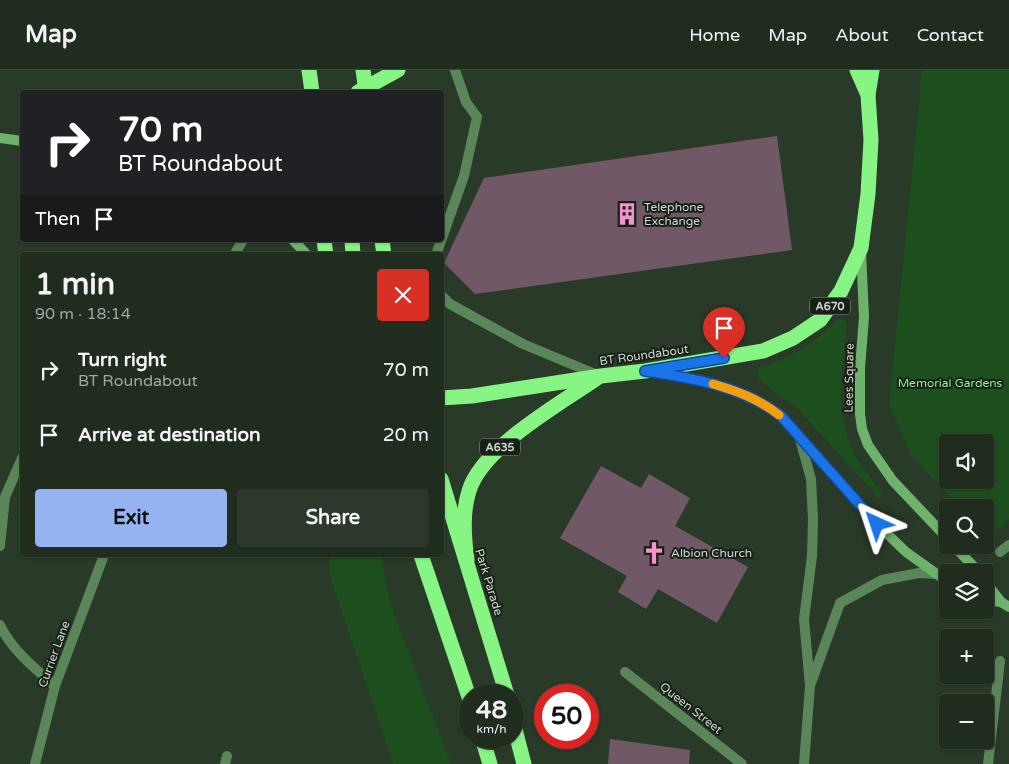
<!DOCTYPE html>
<html lang="en">
<head>
<meta charset="utf-8">
<style>
  body { margin:0; font-family:"Varela Round",sans-serif; background:#2c382b; color:#f1f3f6; height:100vh; display:flex; flex-direction:column; font-size:19px; white-space:nowrap }
  * { box-sizing:border-box; margin:0 }
  p { font-size:16px; color:#a1a7a4 }
  .icon { flex:none; width:28px; height:28px; fill:none; stroke:currentColor; stroke-width:2; stroke-linecap:round; stroke-linejoin:round }
  .map { position:relative; flex:1; overflow:hidden }
  .panel { position:absolute; left:20px; top:182px; width:424px; height:305px; display:flex; flex-direction:column; background:#1f2c1e; border-radius:5px; box-shadow:0 1px 4px #0004,0 0 0 1px #3c483c }
  .panel>* { flex:none }
  .hud { position:absolute; left:20px; top:20px; width:424px; height:152px; border-radius:5px; box-shadow:0 1px 4px #0004,0 0 0 1px #3c483c; background:#202124; color:#fff; overflow:hidden }
  .controls { position:absolute; left:939px; top:364px; display:grid; gap:10px }
  .controls a { display:grid; place-items:center; width:55px; height:55px; border-radius:5px; background:#1f2c1e; box-shadow:0 1px 4px #0004,0 0 0 1px #3c483c; font-size:25px }
  .speed { position:absolute; left:459px; top:614px; display:flex; gap:10px; font-size:25px; font-weight:700; text-align:center }
  .speed>* { display:grid; place-content:center; width:65px; height:65px; border-radius:50%; background:#1f2c1e; box-shadow:0 1px 4px #0004,0 0 0 1px #3c483c; line-height:1 }
  .speed small { font-size:12px; font-weight:400 }
  .speed .limit { border:8px solid #d22; background:#fff; color:#111 }
  .pin { position:absolute; display:grid; place-items:center; width:42px; height:42px; color:#fff; margin:-51px -21px; border-radius:50% 50% 50% 0; rotate:-45deg; box-shadow:0 0 5px #0007 }
  .pin .icon { rotate:45deg }
  .me { position:absolute; width:55px; margin:-28px; rotate:318deg; stroke-linejoin:round; filter:drop-shadow(0 0 4px #0008) }
  .turn { display:flex; align-items:center; gap:18px; height:105px; padding:0 15px; font-size:22px }
  .turn .icon { width:65px; height:65px; stroke-width:2.5 }
  .turn b { display:block; font-size:35px; line-height:42px }
  .then { display:flex; align-items:center; height:48px; padding:0 15px; background:#0003; gap:10px; font-size:19px }
  .round { display:grid; place-items:center; flex:none; width:52px; height:52px; border-radius:5px; background:#2c382b }
  .headline { display:flex; align-items:center; justify-content:space-between; height:85px; padding:0 15px }
  h1 { font-size:30px; font-weight:700; line-height:38px }
  .primary-button { display:flex; gap:10px; margin-top:auto; padding:10px 15px }
  .primary-button a { flex:1; height:58px; border-radius:5px; background:#95b2f1; color:#111; font-size:20px; font-weight:700; line-height:58px; text-align:center }
  .primary-button a+a { background:#2c382b; color:#f1f3f6 }
  ul { padding:0; list-style:none }
  li { display:flex; align-items:center; gap:15px; height:65px; padding:0 15px }
  li div { flex:1 }
  li b { display:block; font-size:19px }
  li em { font-style:normal }
  header { display:flex; align-items:center; gap:30px; box-sizing:border-box; height:70px; padding:0 25px; background:#1f2c1e; border-bottom:1px solid #3c483c }
  header strong { font-size:24px }
  nav { display:flex; gap:28px; margin-inline-start:auto; font-size:18px }
  .map>svg:first-child { display:block }
</style>
</head>
<body>
<header>
<strong>Map</strong>
<nav><a>Home</a><a>Map</a><a>About</a><a>Contact</a></nav>
</header>
<div class="map">
<svg width="1009" height="694" viewBox="0 0 1009 694">
  <rect width="100%" height="100%" fill="#293a28"/>
  <!-- green -->
  <g fill="#1d4e1d" fill-rule="evenodd">
    <path d="M922,0H1009V449L989,468L985,463V438L960,437L910,384L889,334ZM948,372H985V410H948Z"/>
    <path d="M839,248L847,253L842,300L841,341L847,365L857,389L883,425L879,428L795,336L777,325L758,308V298C794,287 812,275 839,248Z"/>
    <polygon points="330,485 381,485 390,533 451,694 393,694 330,506"/>
  </g>
  <!-- building -->
  <g fill="#715867">
    <polygon points="777,66 792,180 475,224 444,193 484,108"/>
    <polygon points="601,396 641,418 649,404 690,428 675,456 748,497 717,553 658,519 646,539 618,522 627,506 560,468"/>
    <polygon points="610,669 690,680 689,694 608,694"/>
  </g>
  <g fill="none" stroke-linecap="round" stroke-linejoin="round">
    <!-- lane -->
    <g stroke="#5b8659" stroke-width="10">
      <polyline points="436,185 464,106 477,47 466,32 455,0"/>
      <polyline points="441,225 450,234 523,274 600,306"/>
      <polyline points="225,694 227,686"/>
    </g>
    <!-- street -->
    <g stroke="#5b8659" stroke-width="10">
      <polyline points="234,185 243,170"/>
      <polyline points="799,366 811,409 813,450 812,486 804,549 810,616 804,694"/>
      <polyline points="0,476 5,427 22,388"/>
      <polyline points="1000,482 1009,475"/>
      <path d="M0,555C11,579 35,599 55,616"/>
      <polyline points="625,602 742,694"/>
      <polyline points="811,613 840,533 882,510 919,503 936,504"/>
      <polyline points="35,694 55,616 104,485"/>
      <polyline points="988,694 1000,591"/>
    </g>
    <!-- secondary -->
    <g stroke="#6eb36b" stroke-width="10">
      <polyline points="0,68 22,71"/>
      <polyline points="293,170 307,185"/>
      <polyline points="861,181 864,247 860,298 860,344 862,359 868,375 893,411 948,469"/>
      <path d="M655,303C700,309 744,318 781,346L877,454L906,482L948,512"/>
      <polyline points="953,475 979,502"/>
      <polyline points="985,511 1001,532"/>
      <polyline points="985,530 1001,532 1009,537"/>
    </g>
    <!-- highway -->
    <g stroke="#87f583" stroke-width="15">
      <polyline points="309,0 312,22"/>
      <polyline points="363,0 366,22"/>
      <polyline points="358,22 398,0"/>
      <polyline points="868,25 872,0"/>
      <polyline points="324,170 326,185"/>
      <polyline points="352,170 353,185"/>
      <polyline points="382,170 384,185"/>
      <polyline points="441,328 472,326 601,306 645,301 763,281 793,268 820,250 841,221 861,178 868,124 871,70 868,25 857,0"/>
      <polyline points="441,409 507,625"/>
      <polyline points="421,485 470,630"/>
      <path d="M467,490C464,467 462,443 469,421C482,377 560,334 597,308"/>
      <polyline points="512,648 524,694"/>
      <polyline points="482,668 490,694"/>
    </g>
  </g>
  <g fill="none" stroke-linecap="round" stroke-linejoin="round">
    <defs>
      <path id="route" d="M724,288L645,301C693,308 741,316 781,346L877,454"/>
    </defs>
    <!-- route casing -->
    <use href="#route" stroke="#114b97" stroke-width="12"/>
    <!-- route -->
    <use href="#route" stroke="#1a73e8" stroke-width="9"/>
    <!-- slow -->
    <path stroke="#f59e0b" stroke-width="9" d="M713,314C737,321 759,329 779,345"/>
  </g>
  <!-- icons -->
  <defs>
    <symbol id="building-bare" viewBox="-9 -9 18 18"><path d="M-4-6H4V6H1V3H-1V6H-4ZM-2.5-4.3h1.7v1.8h-1.7ZM.8-4.3h1.7v1.8H.8ZM-2.5-1h1.7V.8h-1.7ZM.8-1h1.7V.8H.8Z" fill="#f690cf" stroke="#171f17" stroke-width="2.5" paint-order="stroke"/></symbol>
    <symbol id="church-bare" viewBox="-9 -9 18 18"><path d="M-1.2-6h2.4v3.5h3.3v2.4h-3.3V6h-2.4V-.1h-3.3v-2.4h3.3Z" fill="#f690cf" stroke="#171f17" stroke-width="2.5" paint-order="stroke"/></symbol>
  </defs>
  <g fill-rule="evenodd">
    <use href="#building-bare" x="611" y="128" width="32" height="32"/>
    <use href="#church-bare" x="638" y="467" width="32" height="32"/>
  </g>
  <g text-anchor="middle" stroke-width="4" stroke-linejoin="round" paint-order="stroke">
    <!-- shield labels -->
    <g fill="#171f17" stroke="#97a096" stroke-width="1">
      <rect x="810" y="227.5" width="40" height="17" rx="4"/>
      <rect x="480" y="368.5" width="40" height="17" rx="4"/>
    </g>
    <g font-size="11" font-weight="bold" fill="#ced8cd">
      <text x="830" y="240">A670</text>
      <text x="500" y="381">A635</text>
    </g>
    <!-- poi labels -->
    <g font-size="12" fill="#ced8cd" stroke="#171f17" text-anchor="start">
      <text x="644" y="141">Telephone<tspan x="644" dy="14">Exchange</tspan></text>
      <text x="671" y="487">Albion Church</text>
    </g>
    <!-- street labels -->
    <g font-size="12" fill="#ced8cd" stroke="#171f17">
      <text transform="translate(644 285) rotate(-8)" y="4">BT Roundabout</text>
      <text transform="translate(849 308) rotate(-89)" y="4">Lees Square</text>
      <text transform="translate(489 512) rotate(73)" y="4">Park Parade</text>
      <text transform="translate(54 584) rotate(-70)" y="4">Currier Lane</text>
      <text transform="translate(691 638) rotate(38)" y="4">Queen Street</text>
    </g>
    <!-- park labels -->
    <g font-size="12" fill="#95ee91" stroke="#171f17">
      <text x="950" y="317">Memorial Gardens</text>
    </g>
  </g>
</svg>
<div class="controls">
<a><svg class="icon" aria-label="sound" viewBox="0 0 24 24"><path d="M4 9h4l5-4v14l-5-4H4zM17 9q2 3 0 6"/></svg></a>
<a><svg class="icon" aria-label="search" viewBox="0 0 24 24"><circle cx="10" cy="10" r="6"/><path d="M15 15l6 6"/></svg></a>
<a><svg class="icon" aria-label="layers" viewBox="0 0 24 24"><path d="M12 4l9 5-9 5-9-5zM3 14l9 5 9-5"/></svg></a>
<a>+</a>
<a>−</a>
</div>
<div class="speed"><div>48<small>km/h</small></div><div class="limit">50</div></div>
<div class="pin" style="left:724px;top:288px;background:#d93025"><svg class="icon" aria-label="arrive" viewBox="0 0 24 24"><path d="M6 21V4h12l-3 4 3 4H6"/></svg></div>
<svg class="me" style="left:877px;top:454px" viewBox="-20 -20 40 40"><path d="M0-17L14 15 0 8-14 15z" fill="#1a73e8" stroke="#fff" stroke-width="4"/></svg>
<div class="hud">
<div class="turn"><svg class="icon" aria-label="right" viewBox="0 0 24 24"><path d="M7 20v-9h11M14 6l5 5-5 5"/></svg><div><b>70 m</b>BT Roundabout</div></div>
<div class="then">Then<svg class="icon" aria-label="arrive" viewBox="0 0 24 24"><path d="M6 21V4h12l-3 4 3 4H6"/></svg></div>
</div>
<section class="panel">
<div class="headline"><div><h1>1 min</h1><p>90 m · 18:14</p></div><a class="round" style="background:#d93025;color:#fff"><svg class="icon" aria-label="close" viewBox="0 0 24 24"><path d="M6 6l12 12M18 6L6 18"/></svg></a></div>
<ul>
<li><svg class="icon" aria-label="right" viewBox="0 0 24 24"><path d="M7 20v-9h11M14 6l5 5-5 5"/></svg><div><b>Turn right</b><p>BT Roundabout</p></div><em>70 m</em></li>
<li><svg class="icon" aria-label="arrive" viewBox="0 0 24 24"><path d="M6 21V4h12l-3 4 3 4H6"/></svg><div><b>Arrive at destination</b></div><em>20 m</em></li>
</ul>
<div class="primary-button"><a>Exit</a><a>Share</a></div>
</section>
</div>
</body>
</html>
